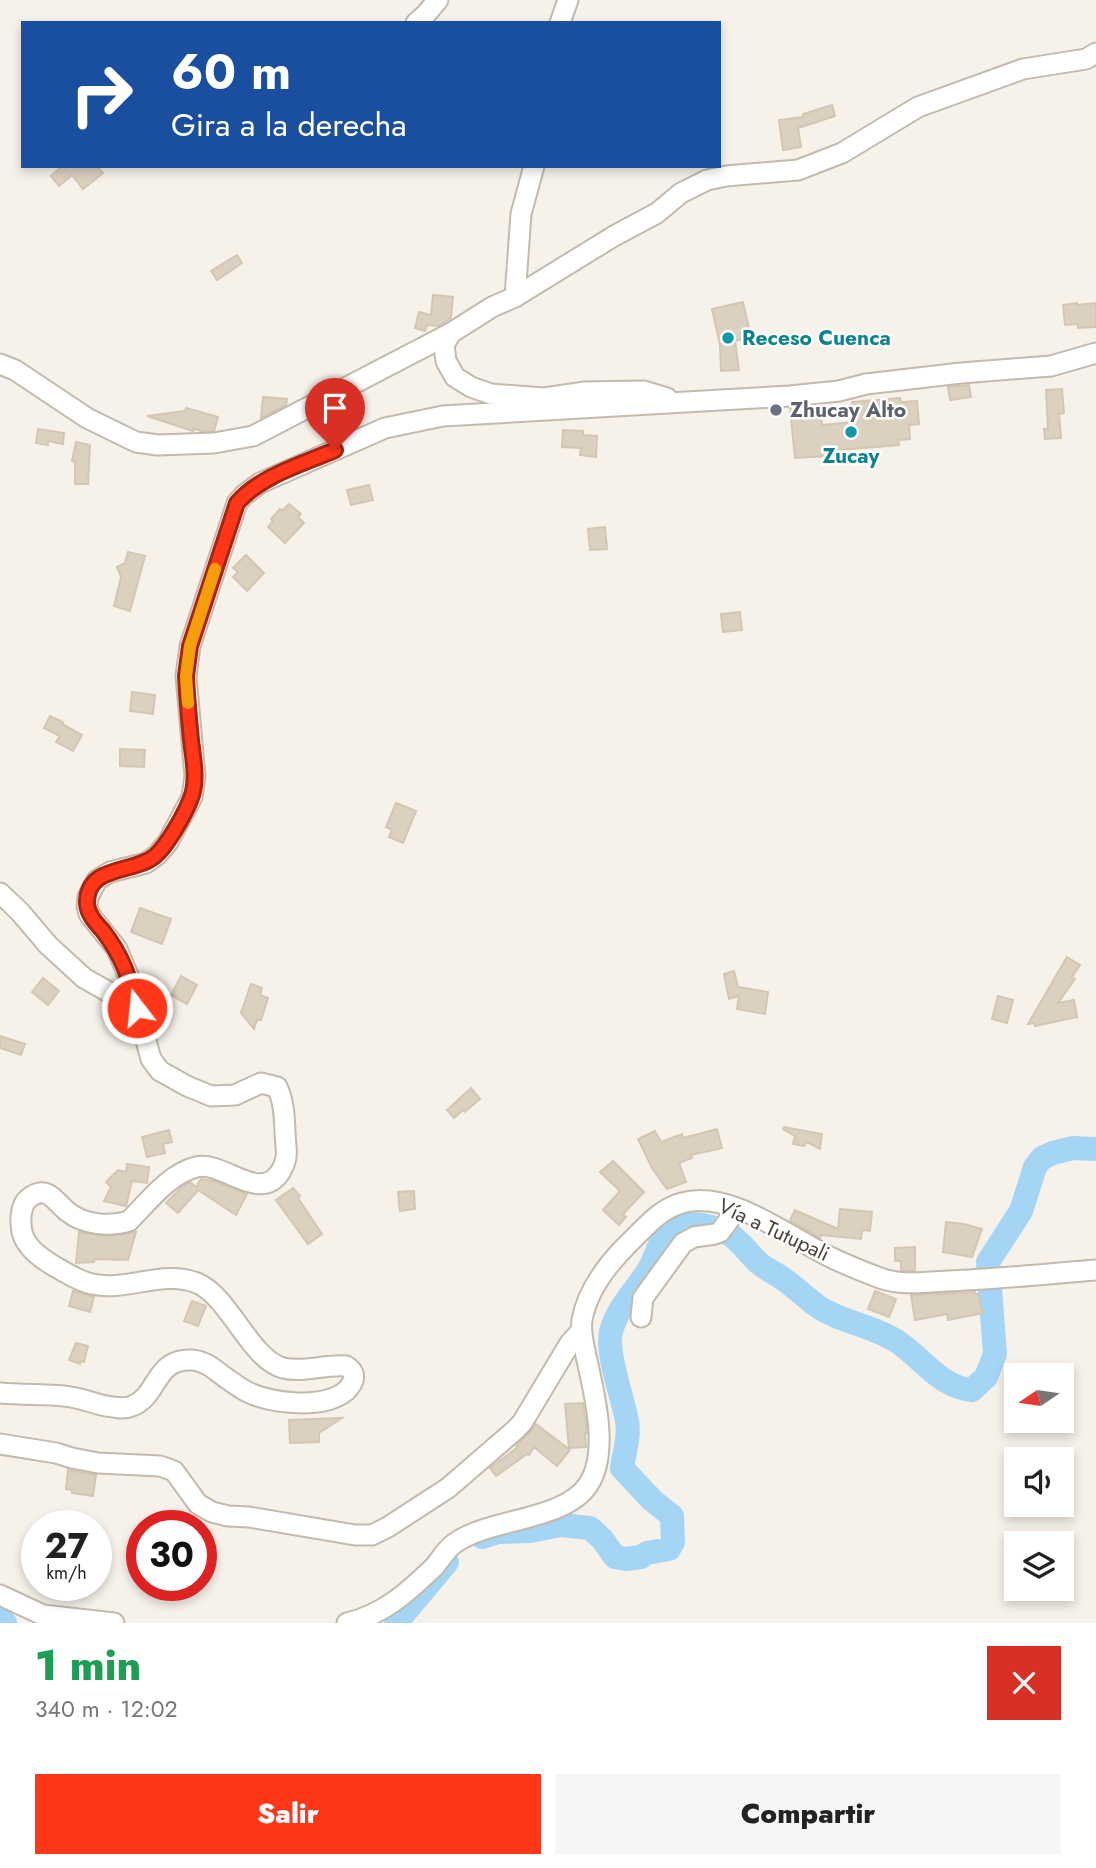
<!DOCTYPE html>
<html lang="es">
<head>
<meta charset="utf-8">
<style>
  body { margin:0; font-family:Jost,sans-serif; background:#f6f6f6; color:#222; height:100vh; display:flex; flex-direction:column; font-size:26px; white-space:nowrap }
  * { box-sizing:border-box; margin:0 }
  p { font-size:23px; color:#767676 }
  .icon { flex:none; width:38px; height:38px; fill:none; stroke:currentColor; stroke-width:2; stroke-linecap:round; stroke-linejoin:round }
  .map { position:relative; height:1623px; overflow:hidden }
  .side { display:flex; flex-direction:column; background:#fff; flex:1 }
  .side>* { flex:none }
  .hud { position:absolute; left:21px; top:21px; width:700px; height:147px; border-radius:0px; box-shadow:0 4px 10px #0003; background:#1a4fa0; color:#fff; overflow:hidden }
  .needle { width:46px; rotate:257deg }
  .buttons { position:absolute; left:1004px; top:1363px; display:grid; gap:14px }
  .buttons a { display:grid; place-items:center; width:70px; height:70px; border-radius:0px; background:#fff; box-shadow:0 4px 10px #0003; font-size:35px }
  .speed { position:absolute; left:21px; top:1510px; display:flex; gap:14px; font-size:35px; font-weight:700; text-align:center }
  .speed>* { display:grid; place-content:center; width:91px; height:91px; border-radius:50%; background:#fff; box-shadow:0 4px 10px #0003; line-height:1 }
  .speed small { font-size:18px; font-weight:400 }
  .speed .limit { border:10px solid #d22; background:#fff; color:#111 }
  .pin { position:absolute; display:grid; place-items:center; width:60px; height:60px; color:#fff; margin:-72px -30px; border-radius:50% 50% 50% 0; rotate:-45deg; box-shadow:0 0 7px #0007 }
  .pin .icon { rotate:45deg }
  .me { position:absolute; width:77px; margin:-38px; rotate:344deg; stroke-linejoin:round; filter:drop-shadow(0 0 5px #0008) }
  .turn { display:flex; align-items:center; gap:24px; height:147px; padding:0 35px; font-size:32px }
  .turn .icon { width:91px; height:91px; stroke-width:2.5 }
  .turn b { display:block; font-size:49px; line-height:60px }
  .round { display:grid; place-items:center; flex:none; width:74px; height:74px; border-radius:0px; background:#f6f6f6 }
  .headline { display:flex; align-items:center; justify-content:space-between; height:119px; padding:0 35px }
  h1 { font-size:42px; font-weight:800; line-height:52px; color:#1e9e55 }
  .action { display:flex; gap:14px; margin-top:auto; padding:14px 35px }
  .action a { flex:1; height:80px; border-radius:0px; background:#ff3718; color:#fff; font-size:28px; font-weight:800; line-height:80px; text-align:center }
  .action a+a { background:#f6f6f6; color:#222 }
  .map>svg:first-child { display:block }
</style>
</head>
<body>
<div class="map">
<svg width="1096" height="1623" viewBox="0 0 1096 1623">
  <rect width="100%" height="100%" fill="#f6f2ea"/>
  <g fill="none" stroke-linecap="round" stroke-linejoin="round">
    <!-- river -->
    <g stroke="#a4d5f5" stroke-width="24">
      <path d="M482,1537L498,1532L530,1531L561,1525L590,1528L602,1539L615,1557L626,1559L641,1557L647,1553L669,1549L673,1542L672,1516L652,1500L622,1468C624,1453 630,1436 627,1421C623,1398 606,1354 611,1332C617,1307 636,1291 649,1269C658,1254 659,1234 678,1227C693,1221 716,1226 729,1234C741,1241 749,1255 760,1264C766,1269 775,1273 782,1278C795,1287 807,1299 820,1308C844,1323 874,1326 898,1342C923,1359 940,1387 972,1390L986,1377L995,1354L988,1262L1021,1211L1035,1167L1042,1158L1053,1153L1073,1148L1096,1149"/>
      <polyline points="0,1620 5,1623"/>
      <polyline points="396,1623 447,1562"/>
    </g>
  </g>
  <!-- building -->
  <g fill="#dbd1c1" stroke="#d4c6b1" stroke-width="2">
    <polygon points="832,105 835,116 798,128 801,147 783,150 779,120 803,117 803,114"/>
    <polygon points="62,166 97,166 103,173 83,189 72,175 59,186 51,176"/>
    <polygon points="237,255 242,263 217,280 211,271"/>
    <polygon points="433,295 453,297 451,318 438,326 427,325 425,331 415,328 419,312 431,315"/>
    <polygon points="743,302 751,337 735,341 739,370 721,371 720,345 712,309"/>
    <polygon points="1077,303 1077,305 1096,303 1096,327 1078,328 1078,324 1065,325 1063,305"/>
    <polygon points="969,385 971,397 950,400 948,387"/>
    <polygon points="1062,389 1064,413 1059,414 1061,438 1045,439 1044,429 1048,429 1046,390"/>
    <polygon points="263,397 287,399 286,405 261,418"/>
    <polygon points="900,398 901,402 917,401 919,424 909,425 910,439 898,440 899,445 827,451 827,456 795,458 790,408 820,405 822,425 854,422 852,402"/>
    <polygon points="186,408 218,417 214,431 202,431 194,429 193,431 147,416 185,411"/>
    <polygon points="38,429 64,433 63,444 48,441 48,445 36,443"/>
    <polygon points="563,430 583,431 583,435 597,436 596,457 580,455 581,448 562,447"/>
    <polygon points="76,442 90,445 88,484 75,484 75,462 72,461"/>
    <polygon points="369,485 373,500 351,505 347,490"/>
    <polygon points="289,504 301,514 298,517 304,523 285,543 268,527 273,521 271,519 280,509 282,511"/>
    <polygon points="605,527 607,549 590,550 588,529"/>
    <polygon points="128,552 145,556 130,611 114,606 121,577 117,567 125,563"/>
    <polygon points="246,555 264,573 247,591 233,577 238,572 233,568"/>
    <polygon points="740,612 742,630 723,632 721,614"/>
    <polygon points="132,692 155,695 153,714 130,711"/>
    <polygon points="50,716 63,722 62,724 82,735 73,751 56,742 60,736 44,728"/>
    <polygon points="120,749 145,750 144,767 120,766"/>
    <polygon points="396,803 416,811 403,843 389,837 392,830 386,827"/>
    <polygon points="140,908 171,919 162,944 131,932"/>
    <polygon points="1067,957 1080,965 1072,977 1075,979 1058,1003 1074,1000 1077,1017 1035,1026 1034,1023 1028,1024"/>
    <polygon points="734,971 738,987 768,992 765,1014 737,1009 739,996 729,999 724,974"/>
    <polygon points="181,976 197,985 187,1004 171,995"/>
    <polygon points="43,978 59,991 48,1005 32,992"/>
    <polygon points="251,984 262,988 260,995 268,998 261,1020 257,1020 254,1029 241,1013"/>
    <polygon points="998,996 1013,1000 1007,1023 992,1019"/>
    <polygon points="0,1036 25,1044 21,1055 0,1048"/>
    <polygon points="471,1088 480,1099 465,1112 463,1110 454,1118 447,1110"/>
    <polygon points="784,1127 822,1134 820,1149 807,1142 804,1146 793,1144 795,1136 783,1129"/>
    <polygon points="717,1129 722,1148 691,1155 692,1158 679,1163 686,1182 667,1189 652,1168 638,1139 655,1131 661,1142 682,1134 683,1138"/>
    <polygon points="169,1130 172,1142 163,1144 165,1153 147,1157 142,1137"/>
    <polygon points="613,1161 644,1192 623,1214 626,1217 619,1225 603,1210 620,1191 600,1172"/>
    <polygon points="127,1164 149,1167 147,1183 132,1181 126,1206 104,1201 111,1187 106,1182 118,1170 126,1172"/>
    <polygon points="201,1179 214,1181 247,1194 236,1215 198,1190 178,1213 166,1203 183,1186 190,1182 196,1187"/>
    <polygon points="293,1188 300,1196 298,1198 322,1234 308,1244 276,1200"/>
    <polygon points="414,1191 415,1209 400,1211 398,1192"/>
    <polygon points="840,1209 872,1212 870,1231 862,1230 861,1239 821,1235 820,1238 790,1220 795,1210 838,1229"/>
    <polygon points="946,1222 964,1224 982,1229 972,1257 943,1252"/>
    <polygon points="79,1232 106,1236 136,1232 128,1260 95,1259 94,1262 76,1263"/>
    <polygon points="915,1247 915,1271 901,1270 901,1261 895,1261 895,1248"/>
    <polygon points="73,1291 94,1297 90,1312 69,1306"/>
    <polygon points="875,1291 896,1299 889,1317 868,1309"/>
    <polygon points="975,1292 975,1294 978,1294 983,1313 948,1320 947,1314 915,1320 911,1295"/>
    <polygon points="192,1301 206,1306 198,1326 184,1321"/>
    <polygon points="76,1343 88,1346 84,1362 81,1361 80,1364 69,1360"/>
    <polygon points="583,1403 586,1423 587,1433 585,1433 586,1447 569,1448 565,1404"/>
    <polygon points="342,1418 319,1433 319,1442 290,1443 289,1420"/>
    <polygon points="536,1424 570,1450 557,1466 534,1447 529,1455 527,1454 496,1476 490,1468 518,1447 516,1446 531,1431"/>
    <polygon points="68,1470 96,1475 93,1496 72,1493 72,1490 66,1489"/>
  </g>
  <g fill="none" stroke-linecap="round" stroke-linejoin="round">
    <defs>
      <g id="minor">
        <polyline points="416,23 426,14 438,0"/>
        <polyline points="560,23 568,0"/>
        <polyline points="515,297 521,214 534,166"/>
        <polyline points="0,364 15,370 87,418 136,442 158,445 214,443 253,436 451,333"/>
        <polyline points="667,398 644,391 585,392 544,398 491,394 471,387 455,377 446,361 444,345 451,333 492,307 515,297 614,236 657,213 681,193 707,180 726,176 798,170 842,153 918,107 1023,69 1086,59 1096,53"/>
        <polyline points="0,893 20,912 48,945 84,978 137,1008"/>
        <polyline points="641,1317 643,1298 683,1243 694,1237 715,1234 720,1232 737,1209"/>
        <path d="M0,1393C21,1395 43,1394 64,1396C78,1397 92,1403 106,1406C115,1407 123,1410 132,1406C159,1396 154,1358 192,1360C207,1361 217,1372 229,1380C236,1385 244,1391 252,1394C274,1403 314,1407 336,1397C348,1392 363,1376 346,1366C326,1364 303,1373 283,1368C250,1359 229,1296 197,1283C163,1269 127,1292 92,1284C78,1281 67,1273 54,1266C41,1258 26,1248 22,1232C20,1221 20,1205 29,1198C33,1195 39,1192 44,1193C52,1194 61,1207 68,1212C84,1225 110,1227 129,1221C148,1202 169,1174 196,1167C223,1160 260,1205 281,1171C286,1162 287,1156 286,1146C284,1127 286,1105 277,1087L261,1083L235,1095L211,1096L187,1086L160,1071L151,1059L129,978L117,949L89,914L87,906L88,897L97,880L110,872L146,863L157,855L168,842L192,797L195,776L186,676L190,646L237,503L244,495L260,483L385,428L443,416L790,396L839,391L866,384L961,373L1051,366L1096,353"/>
        <polyline points="0,1444 56,1453 72,1458 98,1463 160,1466 174,1471 198,1504 212,1512 228,1516 249,1517 355,1535 372,1535 388,1527 448,1488 514,1431 522,1423 570,1343 581,1331"/>
        <polyline points="0,1595 43,1615 114,1623"/>
        <path d="M347,1623C383,1615 408,1592 434,1567C441,1559 446,1549 455,1543C490,1518 564,1521 588,1485C610,1453 594,1392 586,1356C584,1345 580,1332 582,1320C587,1291 608,1264 628,1244C644,1229 659,1209 682,1203C730,1189 790,1238 832,1258C847,1265 864,1272 880,1278C902,1286 926,1282 948,1281C998,1279 1047,1274 1096,1270"/>
      </g>
    </defs>
    <!-- minor casing -->
    <use href="#minor" stroke="#c2baac" stroke-width="23"/>
    <!-- minor -->
    <use href="#minor" stroke="#fff" stroke-width="19"/>
  </g>
  <g fill="none" stroke-linecap="round" stroke-linejoin="round">
    <defs>
      <path id="route" d="M137,1008C129,977 123,957 103,931C96,923 88,915 87,904C86,864 134,874 155,856C167,846 185,814 191,798C198,780 193,758 191,740C189,719 187,698 186,676L190,646L237,503C260,476 303,464 335,450"/>
    </defs>
    <!-- route casing -->
    <use href="#route" stroke="#a62410" stroke-width="18"/>
    <!-- route -->
    <use href="#route" stroke="#ff3718" stroke-width="12"/>
    <!-- slow -->
    <polyline stroke="#f59e0b" stroke-width="12" points="188,703 186,676 190,646 215,569"/>
  </g>
  <!-- markers -->
  <g fill="#0f9aa8" stroke="#fff" stroke-width="2.5">
    <circle cx="728" cy="338" r="7"/>
    <circle cx="851" cy="432" r="7"/>
  </g>
  <circle fill="#6b7280" stroke="#fff" stroke-width="2.5" cx="776" cy="410" r="7"/>
  <g text-anchor="middle" stroke-width="5" stroke-linejoin="round" paint-order="stroke">
    <!-- culture labels -->
    <g font-size="21" font-weight="bold" fill="#0d838f" stroke="#fff" text-anchor="start">
      <text x="742" y="345">Receso Cuenca</text>
      <text x="851" y="463" text-anchor="middle">Zucay</text>
    </g>
    <!-- worship labels -->
    <g font-size="21" font-weight="bold" fill="#5b616d" stroke="#fff" text-anchor="start">
      <text x="790" y="417">Zhucay Alto</text>
    </g>
    <!-- street labels -->
    <g font-size="21" fill="#4a4337" stroke="#fff">
      <text transform="translate(774 1230) rotate(25)" y="7">Vía a Tutupali</text>
    </g>
  </g>
</svg>
<div class="buttons">
<a><svg class="needle" viewBox="-14 -14 28 28"><path d="M0-13l5 13h-10z" fill="#e53935"/><path d="M0 13l5-13h-10z" fill="#767676"/></svg></a>
<a><svg class="icon" aria-label="sound" viewBox="0 0 24 24"><path d="M4 9h4l5-4v14l-5-4H4zM17 9q2 3 0 6"/></svg></a>
<a><svg class="icon" aria-label="layers" viewBox="0 0 24 24"><path d="M12 4l9 5-9 5-9-5zM3 14l9 5 9-5"/></svg></a>
</div>
<div class="speed"><div>27<small>km/h</small></div><div class="limit">30</div></div>
<div class="pin" style="left:335px;top:450px;background:#d93025"><svg class="icon" aria-label="arrive" viewBox="0 0 24 24"><path d="M6 21V4h12l-3 4 3 4H6"/></svg></div>
<svg class="me" style="left:137px;top:1008px" viewBox="-20 -20 40 40"><circle r="17" fill="#ff3718" stroke="#fff" stroke-width="3"/><path d="M0-11L8 9 0 5-8 9z" fill="#fff"/></svg>
<div class="hud">
<div class="turn"><svg class="icon" aria-label="right" viewBox="0 0 24 24"><path d="M7 20v-9h11M14 6l5 5-5 5"/></svg><div><b>60 m</b>Gira a la derecha</div></div>
</div>
</div>
<section class="side">
<div class="headline"><div><h1>1 min</h1><p>340 m · 12:02</p></div><a class="round" style="background:#d93025;color:#fff"><svg class="icon" aria-label="close" viewBox="0 0 24 24"><path d="M6 6l12 12M18 6L6 18"/></svg></a></div>
<div class="action"><a>Salir</a><a>Compartir</a></div>
</section>
</body>
</html>
